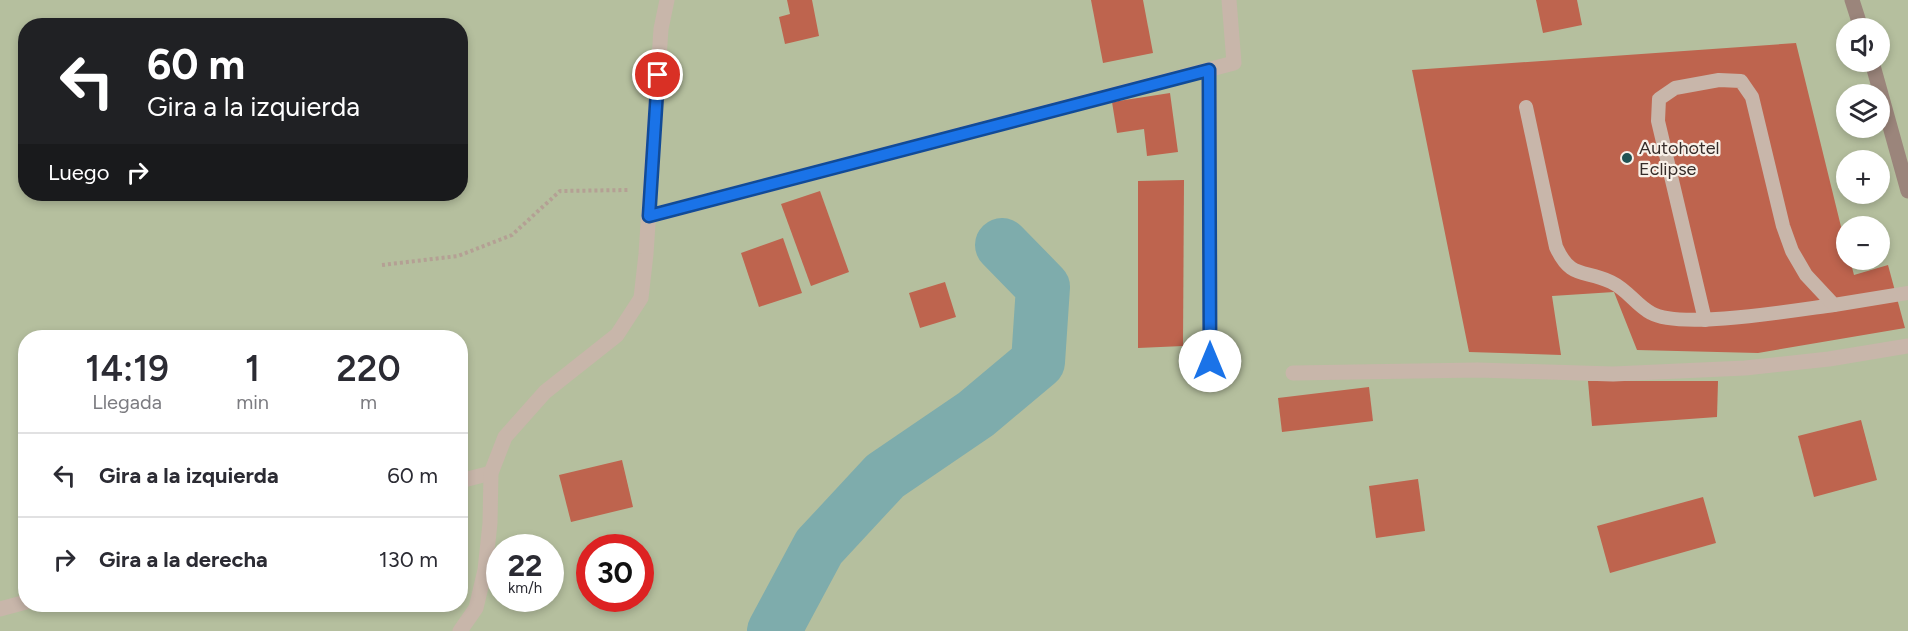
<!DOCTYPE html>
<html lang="es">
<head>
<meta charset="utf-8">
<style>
  body { margin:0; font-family:Figtree,sans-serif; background:#f2f2f3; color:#2b2b33; height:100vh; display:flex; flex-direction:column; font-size:22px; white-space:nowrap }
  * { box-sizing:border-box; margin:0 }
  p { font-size:20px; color:#7c7c81 }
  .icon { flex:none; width:33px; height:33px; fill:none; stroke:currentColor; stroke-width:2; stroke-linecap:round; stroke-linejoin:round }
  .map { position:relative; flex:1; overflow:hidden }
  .sheet { position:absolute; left:18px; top:330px; width:450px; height:282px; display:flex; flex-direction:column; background:#fff; border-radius:24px; box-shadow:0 3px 9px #0003 }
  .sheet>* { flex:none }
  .hud { position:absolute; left:18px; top:18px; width:450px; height:183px; border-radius:24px; box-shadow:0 3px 9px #0003; background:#202124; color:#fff; overflow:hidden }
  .controls { position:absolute; left:1836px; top:18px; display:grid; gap:12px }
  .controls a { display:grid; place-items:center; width:54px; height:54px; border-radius:50%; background:#fff; box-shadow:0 3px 9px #0003; font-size:30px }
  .speed { position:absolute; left:486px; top:534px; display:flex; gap:12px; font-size:30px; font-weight:700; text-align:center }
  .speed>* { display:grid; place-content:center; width:78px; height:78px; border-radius:50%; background:#fff; box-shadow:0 3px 9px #0003; line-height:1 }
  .speed small { font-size:15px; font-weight:400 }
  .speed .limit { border:9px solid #d22; background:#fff; color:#111 }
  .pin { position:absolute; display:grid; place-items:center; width:51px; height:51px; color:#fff; margin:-26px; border:3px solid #fff; border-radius:50%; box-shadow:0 2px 6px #0007 }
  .me { position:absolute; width:66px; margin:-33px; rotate:0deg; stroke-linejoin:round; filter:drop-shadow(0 0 4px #0008) }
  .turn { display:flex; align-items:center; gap:21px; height:126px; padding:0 30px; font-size:27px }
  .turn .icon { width:78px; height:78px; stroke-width:2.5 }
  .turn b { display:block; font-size:42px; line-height:51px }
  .then { display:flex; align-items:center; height:57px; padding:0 30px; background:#0003; gap:12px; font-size:22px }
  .eta { display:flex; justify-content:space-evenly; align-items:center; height:102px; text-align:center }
  .eta b { font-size:36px; font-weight:600; line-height:42px }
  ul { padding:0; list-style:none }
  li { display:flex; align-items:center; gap:18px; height:84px; padding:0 30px; border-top:2px solid #e1e1e2 }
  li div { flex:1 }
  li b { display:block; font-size:22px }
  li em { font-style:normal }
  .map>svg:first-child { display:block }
</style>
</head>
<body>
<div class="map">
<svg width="1908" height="631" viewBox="0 0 1908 631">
  <rect width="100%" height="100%" fill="#f1e6dd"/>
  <!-- green -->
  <path fill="#b5bf9e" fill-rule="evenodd" d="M0,0H1908V631H0ZM26,26H460V194H26ZM1846,28H1880V62H1846ZM1846,94H1880V128H1846ZM1846,160H1880V194H1846ZM1846,226H1880V260H1846ZM26,338H460V604H26ZM500,548H550V598H500ZM590,548H640V598H590Z"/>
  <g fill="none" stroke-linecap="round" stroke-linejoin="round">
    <!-- river -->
    <polyline stroke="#7eacac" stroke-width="54" points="774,631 819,547 885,476 976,414 1038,362 1043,287 1002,245"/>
  </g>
  <!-- building -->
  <g fill="#be644e">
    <polygon points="787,0 812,0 819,36 785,44 779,17 790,14"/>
    <polygon points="1091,0 1143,0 1153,53 1103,63"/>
    <polygon points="1536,0 1577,0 1582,25 1543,33"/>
    <polygon points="1796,43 1846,247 1846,260 1850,260 1854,275 1888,265 1905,328 1758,353 1637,350 1614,292 1552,296 1561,355 1469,352 1412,70"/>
    <polygon points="1170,93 1178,152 1147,156 1144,129 1117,133 1112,102"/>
    <polygon points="1184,180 1183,346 1138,348 1138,181"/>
    <polygon points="820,191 849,272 811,286 781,204"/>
    <polygon points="783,238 802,293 759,307 741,253"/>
    <polygon points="945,282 956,317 920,328 909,293"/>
    <polygon points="1588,381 1718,381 1717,417 1592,426"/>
    <polygon points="1369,387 1373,421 1282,432 1278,398"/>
    <polygon points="1861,420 1877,480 1814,497 1798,436"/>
    <polygon points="622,460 633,507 571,522 559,475"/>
    <polygon points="1418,479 1425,531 1376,538 1369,486"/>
    <polygon points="1703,497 1716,543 1610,573 1597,526"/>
  </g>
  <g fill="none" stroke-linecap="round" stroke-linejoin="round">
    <!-- path -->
    <polyline stroke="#b4a094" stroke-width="4" stroke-dasharray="3 3" stroke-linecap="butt" points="382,265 458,256 512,235 560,191 629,190"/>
    <!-- service -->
    <g stroke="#c8b6aa" stroke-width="14">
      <path d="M1526,107L1556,247C1571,280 1584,269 1611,282C1628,290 1636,305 1651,313C1680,330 1796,310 1834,305"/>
      <polyline points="1705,320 1658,121 1659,99 1675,88 1719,80 1741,81 1752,97 1783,226 1792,251 1806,275 1834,305 1908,293"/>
    </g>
    <!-- minor -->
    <g stroke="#c8b6aa" stroke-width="15">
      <polyline points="1209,70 1210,361"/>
      <polyline points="649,216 1234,63 1229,0"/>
      <polyline points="1293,373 1478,370 1613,374 1745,368 1829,359 1908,346"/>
      <polyline points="460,481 491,473"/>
      <polyline points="0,609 26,602"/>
      <polyline points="460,631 476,608 485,570 490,523 491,473 505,437 545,392 617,335 641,298 646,254 661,29 667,0"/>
    </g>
    <!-- secondary -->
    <g stroke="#9b857b" stroke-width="15">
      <polyline points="1852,0 1861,28"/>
      <polyline points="1872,62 1908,191"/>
    </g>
  </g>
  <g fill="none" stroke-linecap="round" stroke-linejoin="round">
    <defs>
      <polyline id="route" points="658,75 649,216 1209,70 1210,361"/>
    </defs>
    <!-- route casing -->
    <use href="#route" stroke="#114b97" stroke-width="15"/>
    <!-- route -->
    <use href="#route" stroke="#1a73e8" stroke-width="10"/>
  </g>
  <!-- markers -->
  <circle fill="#215354" stroke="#f8f1e9" stroke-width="2" cx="1627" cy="158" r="6"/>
  <g text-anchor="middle" stroke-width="4.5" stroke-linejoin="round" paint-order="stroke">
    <!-- poi labels -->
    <g font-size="18" fill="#362c29" stroke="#f8f1e9" text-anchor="start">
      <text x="1639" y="154">Autohotel<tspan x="1639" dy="21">Eclipse</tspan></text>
    </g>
  </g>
</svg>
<div class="controls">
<a><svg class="icon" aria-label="sound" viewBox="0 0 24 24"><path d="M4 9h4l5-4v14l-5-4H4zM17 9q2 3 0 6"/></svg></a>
<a><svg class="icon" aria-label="layers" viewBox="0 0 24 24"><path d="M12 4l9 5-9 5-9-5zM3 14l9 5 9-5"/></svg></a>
<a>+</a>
<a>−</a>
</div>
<div class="speed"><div>22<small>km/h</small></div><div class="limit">30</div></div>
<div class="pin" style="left:658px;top:75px;background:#d93025"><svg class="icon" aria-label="arrive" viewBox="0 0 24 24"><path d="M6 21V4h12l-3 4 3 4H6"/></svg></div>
<svg class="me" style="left:1210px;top:361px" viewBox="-20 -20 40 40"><circle r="19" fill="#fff"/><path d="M0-13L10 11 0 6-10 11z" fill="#1a73e8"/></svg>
<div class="hud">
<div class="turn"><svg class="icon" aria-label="left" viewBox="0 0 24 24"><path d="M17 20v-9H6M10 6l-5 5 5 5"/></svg><div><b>60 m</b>Gira a la izquierda</div></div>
<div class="then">Luego<svg class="icon" aria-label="right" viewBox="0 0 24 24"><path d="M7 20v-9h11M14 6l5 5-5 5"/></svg></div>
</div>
<section class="sheet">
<div class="eta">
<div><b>14:19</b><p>Llegada</p></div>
<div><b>1</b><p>min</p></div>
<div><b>220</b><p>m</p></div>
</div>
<ul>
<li><svg class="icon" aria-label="left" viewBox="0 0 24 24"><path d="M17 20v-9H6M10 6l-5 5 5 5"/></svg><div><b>Gira a la izquierda</b></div><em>60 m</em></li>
<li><svg class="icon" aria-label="right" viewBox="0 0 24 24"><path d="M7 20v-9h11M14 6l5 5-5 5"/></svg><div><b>Gira a la derecha</b></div><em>130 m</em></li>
</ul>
</section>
</div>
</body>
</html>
